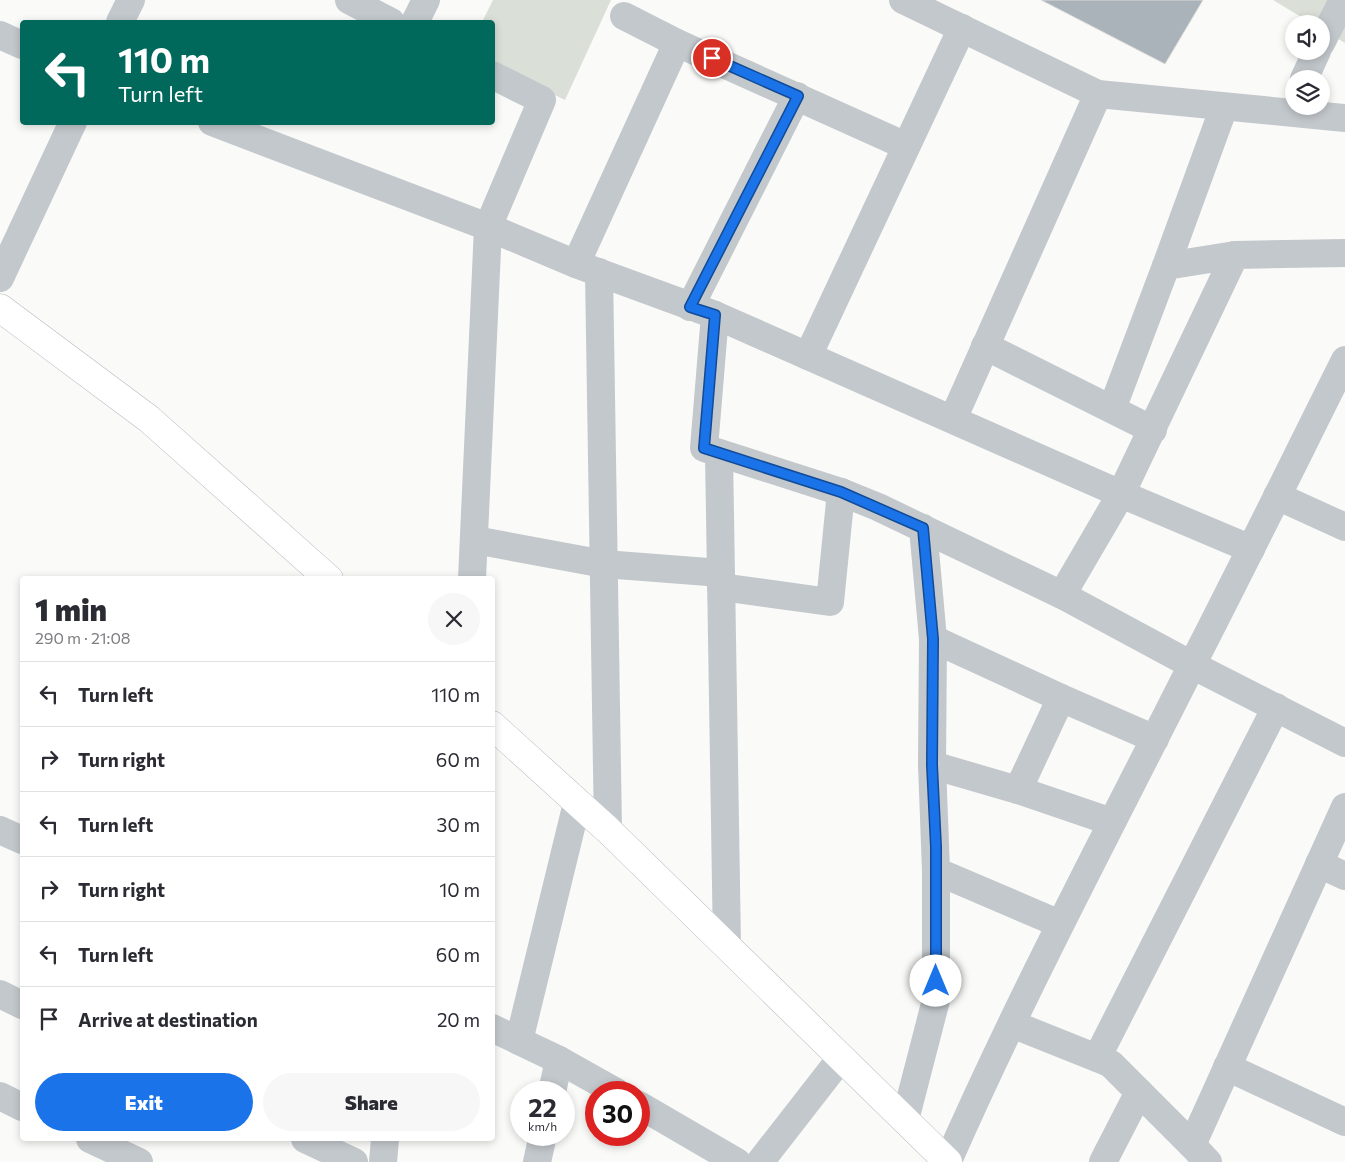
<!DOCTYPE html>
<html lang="en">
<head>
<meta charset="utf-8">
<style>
  body { margin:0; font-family:Commissioner,sans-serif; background:#f7f7f7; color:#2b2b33; height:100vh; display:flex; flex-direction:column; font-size:19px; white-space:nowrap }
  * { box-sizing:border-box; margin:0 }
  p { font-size:16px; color:#7c7c81 }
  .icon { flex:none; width:28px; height:28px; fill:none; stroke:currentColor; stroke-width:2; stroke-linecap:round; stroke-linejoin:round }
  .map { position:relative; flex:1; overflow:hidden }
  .side { position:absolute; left:20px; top:576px; width:475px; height:565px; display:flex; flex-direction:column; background:#fff; border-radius:5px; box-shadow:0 2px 8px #0003 }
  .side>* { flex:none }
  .banner { position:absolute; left:20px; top:20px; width:475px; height:105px; border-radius:5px; box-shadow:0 2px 8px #0003; background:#00695c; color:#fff; overflow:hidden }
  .tools { position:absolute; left:1285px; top:15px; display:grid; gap:10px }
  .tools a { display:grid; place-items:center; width:45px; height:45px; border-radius:50%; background:#fff; box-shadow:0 2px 8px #0003; font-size:25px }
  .speed { position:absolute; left:510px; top:1081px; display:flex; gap:10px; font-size:25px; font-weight:700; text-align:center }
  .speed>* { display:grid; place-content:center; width:65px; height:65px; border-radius:50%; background:#fff; box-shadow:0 2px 8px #0003; line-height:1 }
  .speed small { font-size:12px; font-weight:400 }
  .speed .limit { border:8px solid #d22; background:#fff; color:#111 }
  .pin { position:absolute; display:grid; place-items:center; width:42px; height:42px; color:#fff; margin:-21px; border:2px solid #fff; border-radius:50%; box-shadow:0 1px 5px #0007 }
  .me { position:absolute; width:55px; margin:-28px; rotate:0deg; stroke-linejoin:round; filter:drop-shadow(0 0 4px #0008) }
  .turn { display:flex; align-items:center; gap:18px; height:105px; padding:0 15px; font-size:22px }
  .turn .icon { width:65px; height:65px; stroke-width:2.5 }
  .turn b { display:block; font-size:35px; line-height:42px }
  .round { display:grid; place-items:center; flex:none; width:52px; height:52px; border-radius:26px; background:#f7f7f7 }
  .summary { display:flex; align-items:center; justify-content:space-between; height:85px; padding:0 15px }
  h1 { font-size:30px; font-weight:800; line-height:38px }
  .primary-button { display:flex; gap:10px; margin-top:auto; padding:10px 15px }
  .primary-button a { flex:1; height:58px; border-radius:30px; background:#1a73e8; color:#fff; font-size:20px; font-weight:800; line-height:58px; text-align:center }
  .primary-button a+a { background:#f7f7f7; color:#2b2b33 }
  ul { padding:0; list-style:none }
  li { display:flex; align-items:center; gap:15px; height:65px; padding:0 15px; border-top:1px solid #e1e1e2 }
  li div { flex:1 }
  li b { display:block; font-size:19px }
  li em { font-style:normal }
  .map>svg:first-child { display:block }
</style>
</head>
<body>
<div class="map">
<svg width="1345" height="1162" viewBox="0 0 1345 1162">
  <rect width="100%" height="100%" fill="#fafaf8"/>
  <!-- green -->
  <g fill="#dadfd7">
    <polygon points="493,0 611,0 565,100 493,65 492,22 482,22"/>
    <polygon points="1273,0 1345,0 1345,43 1321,29 1321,24 1313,24"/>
  </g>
  <!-- building -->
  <polygon fill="#aab3b9" stroke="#dcdcda" points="1041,0 1203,0 1165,64"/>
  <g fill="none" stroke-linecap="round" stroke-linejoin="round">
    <defs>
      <g id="secondary">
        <polyline points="0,308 149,419 329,579"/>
        <polyline points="492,725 608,830 948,1162"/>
      </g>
    </defs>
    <!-- secondary casing -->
    <use href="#secondary" stroke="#b3babf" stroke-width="29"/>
    <!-- street -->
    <g stroke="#c3c8cc" stroke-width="28">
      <polyline points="349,0 391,22"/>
      <polyline points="903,0 1098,94 1345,118"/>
      <polyline points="624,16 677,43 906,146"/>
      <polyline points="120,22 131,0"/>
      <polyline points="415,22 426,0"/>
      <polyline points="0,35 22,45"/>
      <polyline points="1321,43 1343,0"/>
      <polyline points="1304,79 1317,51"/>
      <polyline points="212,122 488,227 576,264 715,315 1121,494 1251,549"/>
      <polyline points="576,264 677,43"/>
      <polyline points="1166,266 1224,107"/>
      <polyline points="599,272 608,830"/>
      <polyline points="0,278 73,122"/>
      <polyline points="690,307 797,96"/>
      <polyline points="715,315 704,448 841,492 878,507 1062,595 1192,665 1345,743"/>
      <polyline points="985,346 1153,430"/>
      <polyline points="808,356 962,28"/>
      <polyline points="1112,409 1166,266 1235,255"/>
      <polyline points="953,419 1098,94"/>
      <polyline points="719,453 727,946"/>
      <polyline points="1277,496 1345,527"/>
      <polyline points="923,528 933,639 1061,698 1155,739"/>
      <polyline points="475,540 604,564 721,573"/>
      <polyline points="472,579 488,227 542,100 492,75"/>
      <polyline points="721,587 830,602 841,492"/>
      <polyline points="1062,595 1121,494 1235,255 1345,253"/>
      <polyline points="932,765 933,639"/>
      <polyline points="1018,790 1061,698"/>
      <polyline points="0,830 22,840"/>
      <polyline points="1319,864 1345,876"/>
      <polyline points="1060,924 936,871 932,765 1018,790 1112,822"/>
      <polyline points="0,994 22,1005"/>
      <polyline points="1012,1024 1097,1058"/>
      <polyline points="492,1028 559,1060 552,1092"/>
      <polyline points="519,1041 577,803"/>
      <polyline points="559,1060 616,1092"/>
      <polyline points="1227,1067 1345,1122"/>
      <polyline points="1139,1092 1111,1064 1097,1058 1276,707"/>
      <polyline points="0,1096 22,1107"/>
      <polyline points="639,1105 737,1162"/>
      <polyline points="905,1120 936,1000 936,871"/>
      <polyline points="90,1139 139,1162"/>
      <polyline points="305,1139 354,1162"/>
      <path d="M948,1161C1022,993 1109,830 1192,665C1244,564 1294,462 1345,360"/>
      <polyline points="383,1162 385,1139"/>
      <polyline points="537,1162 543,1135"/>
      <polyline points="760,1162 841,1058"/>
      <polyline points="1103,1162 1139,1092 1192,1145"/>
      <polyline points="1208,1162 1192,1145 1345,807"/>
    </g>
    <!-- secondary -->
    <use href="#secondary" stroke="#fff" stroke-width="28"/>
  </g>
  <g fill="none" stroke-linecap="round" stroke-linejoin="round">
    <defs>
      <polyline id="route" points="712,58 798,96 690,307 715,315 704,448 841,492 923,528 933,639 932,765 936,847 936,981"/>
    </defs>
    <!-- route casing -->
    <use href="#route" stroke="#114b97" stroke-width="12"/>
    <!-- route -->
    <use href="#route" stroke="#1a73e8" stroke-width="9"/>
  </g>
</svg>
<div class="tools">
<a><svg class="icon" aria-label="sound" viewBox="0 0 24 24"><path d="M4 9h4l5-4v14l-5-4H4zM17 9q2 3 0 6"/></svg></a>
<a><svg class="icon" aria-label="layers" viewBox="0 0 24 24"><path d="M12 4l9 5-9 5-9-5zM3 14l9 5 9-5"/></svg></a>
</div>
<div class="speed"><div>22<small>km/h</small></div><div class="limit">30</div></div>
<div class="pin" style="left:712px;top:58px;background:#d93025"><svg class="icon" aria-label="arrive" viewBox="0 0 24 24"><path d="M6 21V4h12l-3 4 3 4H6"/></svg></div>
<svg class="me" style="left:936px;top:981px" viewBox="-20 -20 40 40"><circle r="19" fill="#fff"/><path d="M0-13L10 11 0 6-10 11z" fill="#1a73e8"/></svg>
<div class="banner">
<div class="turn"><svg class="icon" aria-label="left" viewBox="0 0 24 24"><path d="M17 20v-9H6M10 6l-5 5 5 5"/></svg><div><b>110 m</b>Turn left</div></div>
</div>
<section class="side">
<div class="summary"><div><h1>1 min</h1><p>290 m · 21:08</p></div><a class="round"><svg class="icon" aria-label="close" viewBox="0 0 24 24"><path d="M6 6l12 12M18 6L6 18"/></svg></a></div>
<ul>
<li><svg class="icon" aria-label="left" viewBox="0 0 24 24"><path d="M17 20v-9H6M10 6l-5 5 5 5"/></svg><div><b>Turn left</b></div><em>110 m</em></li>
<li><svg class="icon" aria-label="right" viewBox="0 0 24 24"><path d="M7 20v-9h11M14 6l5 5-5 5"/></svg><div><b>Turn right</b></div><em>60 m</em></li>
<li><svg class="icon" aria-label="left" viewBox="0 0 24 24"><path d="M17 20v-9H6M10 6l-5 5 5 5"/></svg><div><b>Turn left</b></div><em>30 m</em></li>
<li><svg class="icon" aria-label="right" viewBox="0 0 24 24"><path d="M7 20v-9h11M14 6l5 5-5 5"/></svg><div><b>Turn right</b></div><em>10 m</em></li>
<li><svg class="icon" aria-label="left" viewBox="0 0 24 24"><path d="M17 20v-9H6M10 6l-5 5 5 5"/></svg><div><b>Turn left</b></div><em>60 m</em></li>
<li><svg class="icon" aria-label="arrive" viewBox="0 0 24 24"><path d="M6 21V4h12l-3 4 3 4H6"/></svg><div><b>Arrive at destination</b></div><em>20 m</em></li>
</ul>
<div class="primary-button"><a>Exit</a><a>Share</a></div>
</section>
</div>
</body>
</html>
